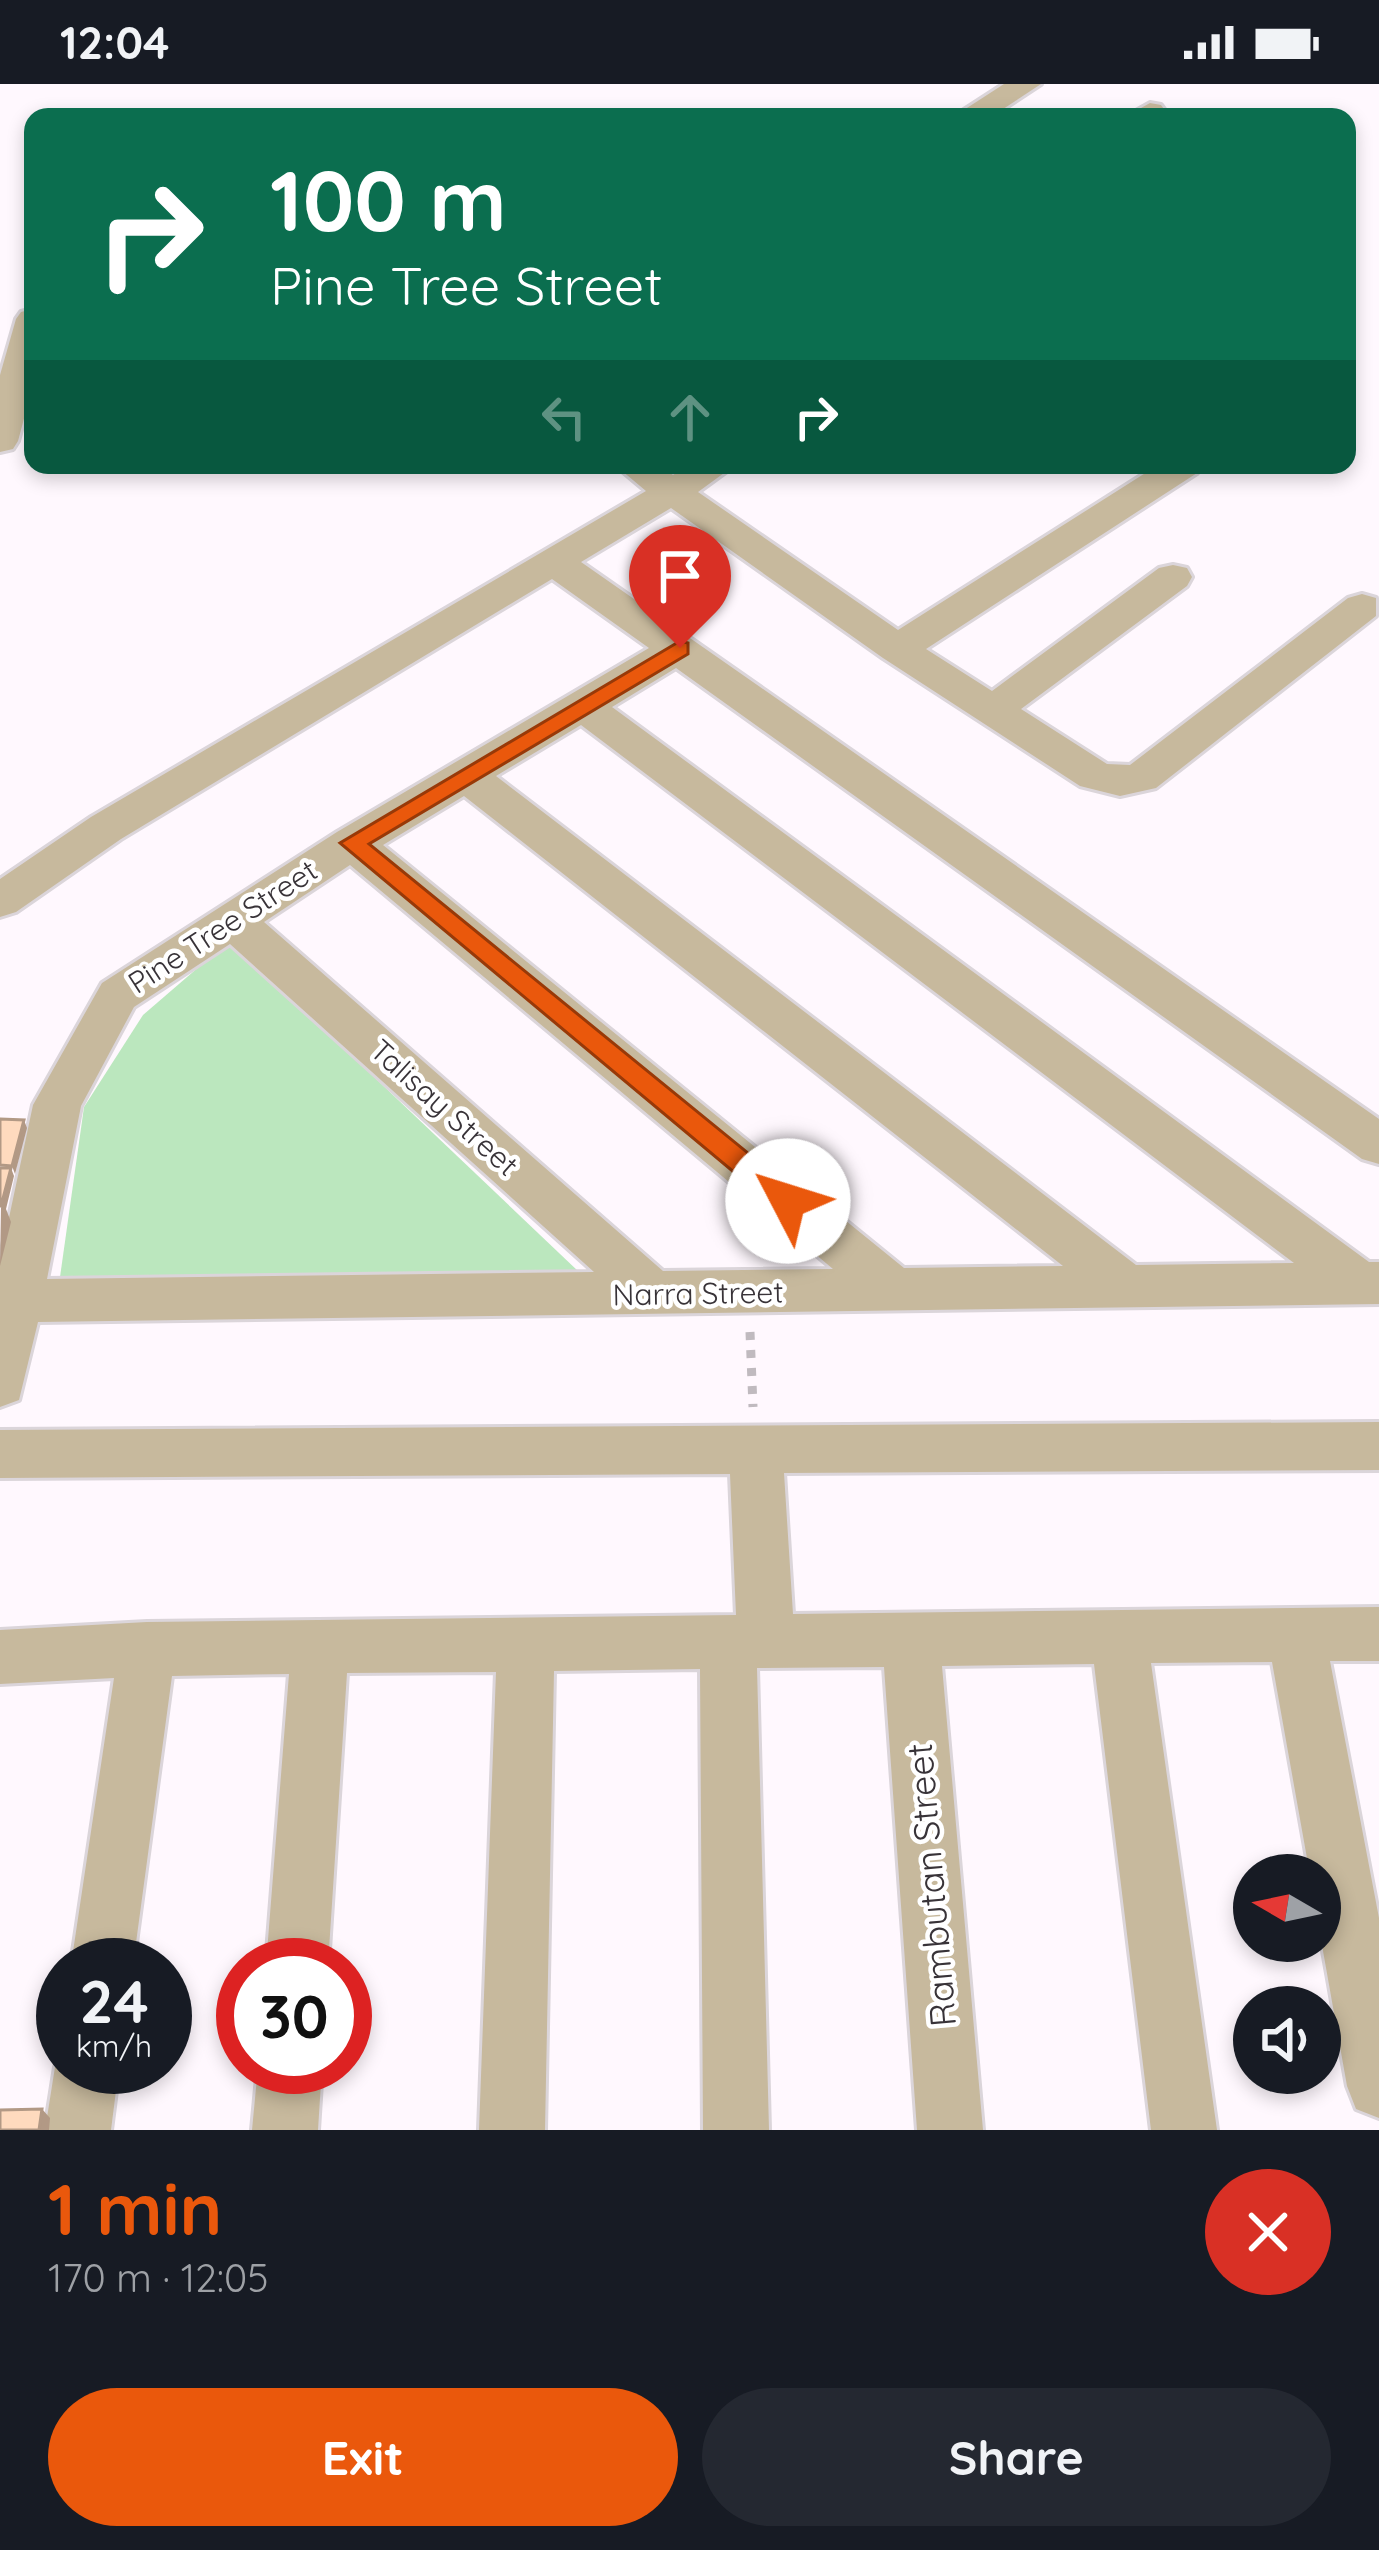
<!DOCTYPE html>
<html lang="en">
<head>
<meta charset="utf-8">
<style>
  body { margin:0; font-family:Quicksand,sans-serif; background:#242831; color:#f1f3f6; height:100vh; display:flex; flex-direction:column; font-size:45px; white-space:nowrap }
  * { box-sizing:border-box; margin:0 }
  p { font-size:39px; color:#9ea1a6 }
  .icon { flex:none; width:66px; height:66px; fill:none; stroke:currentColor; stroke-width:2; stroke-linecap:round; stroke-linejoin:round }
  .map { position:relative; height:2046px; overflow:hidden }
  .side { display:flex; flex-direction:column; background:#171b24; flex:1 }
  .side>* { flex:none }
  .banner { position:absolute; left:24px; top:24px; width:1332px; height:366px; border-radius:24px; box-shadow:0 6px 18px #0003; background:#0b6e4f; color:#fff; overflow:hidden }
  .needle { width:78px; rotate:279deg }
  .tools { position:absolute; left:1233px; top:1770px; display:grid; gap:24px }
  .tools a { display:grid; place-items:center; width:108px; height:108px; border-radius:50%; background:#171b24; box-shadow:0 6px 18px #0003; font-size:60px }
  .speed { position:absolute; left:36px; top:1854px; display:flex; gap:24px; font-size:60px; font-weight:700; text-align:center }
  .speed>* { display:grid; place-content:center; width:156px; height:156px; border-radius:50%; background:#171b24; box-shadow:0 6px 18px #0003; line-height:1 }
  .speed small { font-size:30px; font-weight:400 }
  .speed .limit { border:18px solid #d22; background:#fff; color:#111 }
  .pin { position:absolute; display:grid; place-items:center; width:102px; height:102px; color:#fff; margin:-123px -51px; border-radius:50% 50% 50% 0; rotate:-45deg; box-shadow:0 0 12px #0007 }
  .pin .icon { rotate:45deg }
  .me { position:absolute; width:132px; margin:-66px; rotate:310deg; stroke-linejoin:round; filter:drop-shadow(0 0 9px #0008) }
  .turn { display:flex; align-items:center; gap:42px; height:252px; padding:0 48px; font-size:54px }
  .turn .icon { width:156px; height:156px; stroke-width:2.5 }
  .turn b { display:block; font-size:84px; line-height:102px }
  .lanes { display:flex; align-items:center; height:114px; padding:0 48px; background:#0003; justify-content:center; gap:60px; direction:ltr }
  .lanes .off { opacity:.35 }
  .round { display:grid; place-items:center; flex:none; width:126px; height:126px; border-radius:63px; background:#242831 }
  .headline { display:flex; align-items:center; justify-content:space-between; height:204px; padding:0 48px }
  h1 { font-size:72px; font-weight:700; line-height:90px; color:#ea580c }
  .button { display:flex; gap:24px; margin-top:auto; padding:24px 48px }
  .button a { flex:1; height:138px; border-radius:72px; background:#ea580c; color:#fff; font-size:48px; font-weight:700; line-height:138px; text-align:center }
  .button a+a { background:#242831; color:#f1f3f6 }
  .status { display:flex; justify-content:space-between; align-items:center; height:84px; padding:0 60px; background:#171b24; direction:ltr }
  .status svg { height:33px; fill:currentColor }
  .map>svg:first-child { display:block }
</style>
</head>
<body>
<div class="status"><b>12:04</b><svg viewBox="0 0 49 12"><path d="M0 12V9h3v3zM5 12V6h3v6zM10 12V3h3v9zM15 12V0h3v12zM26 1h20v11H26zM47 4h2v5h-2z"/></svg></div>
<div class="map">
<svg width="1379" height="2046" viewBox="0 0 1379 2046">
  <rect width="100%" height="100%" fill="#fff8fe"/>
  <!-- green -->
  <polygon fill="#bbe7be" points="230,856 579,1188 60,1193 84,1023 143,931"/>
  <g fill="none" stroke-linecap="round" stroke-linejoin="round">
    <defs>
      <g id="minor">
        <polygon points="1004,0 1041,0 991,33 953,33"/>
        <polygon points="1150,19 1161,21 1166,28 1162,33 1125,33"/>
        <polygon points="33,225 33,301 18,357 13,365 0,368 0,291 16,235 21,228"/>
        <path d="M615,381H659L673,391L689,381H735L698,408L898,546L1158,381H1203L1197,389L926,565L992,607L1159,484L1173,481L1187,484L1192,493L1187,502L1021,625L1107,680L1130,681L1348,514L1362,510L1376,514V532L1156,704L1120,712L1080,702L883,574L671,424L581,478L1379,1035V1080L1362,1075L676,584L612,623L1369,1178H1379V1220L38,1238L19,1316L0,1323V1176L33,1021L102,899L337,748L649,564L552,495L121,755L16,828L0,833V795L91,733L646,407ZM581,641L1294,1179L1136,1181L496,692ZM464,712L1063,1182L904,1184L383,761ZM350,781L833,1185L663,1187L264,838ZM230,860L594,1188L47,1195L81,1022L134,923Z"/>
        <polygon points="1379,1338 1379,1386 784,1389 793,1530 1379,1523 1379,1577 1330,1577 1379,1834 1379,2034 1356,2025 1347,2002 1320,1850 1320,1791 1310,1791 1272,1578 1151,1579 1217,2046 1151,2046 1094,1580 942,1582 983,2046 917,2046 884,1583 757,1584 769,2046 703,2046 700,1585 554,1587 545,2046 479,2046 496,1588 347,1589 328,1881 266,1881 289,1590 172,1592 133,1881 71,1881 114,1594 0,1600 0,1546 147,1538 736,1531 730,1390 0,1394 0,1346"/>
        <polygon points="63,1963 63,1983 119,1983 111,2046 45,2046 55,1983"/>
        <polygon points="258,1983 322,1983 318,2046 252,2046"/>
      </g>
    </defs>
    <!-- minor casing -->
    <use href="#minor" stroke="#dbd5da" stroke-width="6"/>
    <!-- path -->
    <polyline stroke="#c0babf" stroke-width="9" stroke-dasharray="8 10" stroke-linecap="butt" points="750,1248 753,1323"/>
    <!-- minor -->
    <use href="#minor" fill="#c7b99d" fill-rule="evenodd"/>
  </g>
  <!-- shaded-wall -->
  <g fill="#b29985">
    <polygon points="24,1036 27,1044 15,1090 12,1082"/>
    <polygon points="11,1084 14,1092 6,1125 11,1138 0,1182 1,1124"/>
    <polygon points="42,2025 50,2034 49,2046 39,2046"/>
  </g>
  <!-- building -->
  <g fill="#fedabe" stroke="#b29985" stroke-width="3">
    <polygon points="0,1035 24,1036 12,1082 0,1081"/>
    <polygon points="0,1084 11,1084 1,1122 0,1122"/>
    <polygon points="42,2025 39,2046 0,2046 0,2026"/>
  </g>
  <!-- route -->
  <polygon fill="#ea580c" stroke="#983908" stroke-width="3" points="680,557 688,559 688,570 369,760 797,1109 802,1117 797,1125 778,1125 340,759"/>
  <g text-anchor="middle" stroke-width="9" stroke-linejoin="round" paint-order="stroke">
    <!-- street labels -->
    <g font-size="30" fill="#383338" stroke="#fff">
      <text transform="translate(223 843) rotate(-33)" y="10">Pine Tree Street</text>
      <text transform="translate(444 1024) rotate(42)" y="10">Talisay Street</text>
      <text transform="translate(698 1210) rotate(-1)" y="10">Narra Street</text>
    </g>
    <!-- near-street labels -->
    <g font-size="36" fill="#383338" stroke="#fff">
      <text transform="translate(931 1801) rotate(-95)" y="13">Rambutan Street</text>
    </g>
  </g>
</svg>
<div class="tools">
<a><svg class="needle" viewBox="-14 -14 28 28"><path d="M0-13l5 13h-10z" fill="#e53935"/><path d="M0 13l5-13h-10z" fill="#9ea1a6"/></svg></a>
<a><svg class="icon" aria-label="sound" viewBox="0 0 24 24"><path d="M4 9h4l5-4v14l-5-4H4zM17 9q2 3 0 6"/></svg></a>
</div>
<div class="speed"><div>24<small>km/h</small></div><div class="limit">30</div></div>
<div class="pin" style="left:680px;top:564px;background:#d93025"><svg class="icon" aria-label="arrive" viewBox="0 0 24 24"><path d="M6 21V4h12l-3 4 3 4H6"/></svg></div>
<svg class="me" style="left:788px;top:1117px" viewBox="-20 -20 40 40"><circle r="19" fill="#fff"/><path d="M0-13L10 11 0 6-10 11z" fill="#ea580c"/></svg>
<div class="banner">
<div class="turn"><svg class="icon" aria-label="right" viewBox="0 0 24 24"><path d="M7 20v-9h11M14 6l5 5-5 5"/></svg><div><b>100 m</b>Pine Tree Street</div></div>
<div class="lanes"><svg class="icon off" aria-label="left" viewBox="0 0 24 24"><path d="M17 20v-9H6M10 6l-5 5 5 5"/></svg><svg class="icon off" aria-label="ahead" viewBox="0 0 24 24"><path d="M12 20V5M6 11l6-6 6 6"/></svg><svg class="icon" aria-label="right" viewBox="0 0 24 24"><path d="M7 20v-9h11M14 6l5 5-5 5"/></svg></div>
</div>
</div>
<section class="side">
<div class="headline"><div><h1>1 min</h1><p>170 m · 12:05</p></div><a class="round" style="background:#d93025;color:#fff"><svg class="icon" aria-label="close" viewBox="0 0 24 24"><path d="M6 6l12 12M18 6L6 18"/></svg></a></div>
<div class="button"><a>Exit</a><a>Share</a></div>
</section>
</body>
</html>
